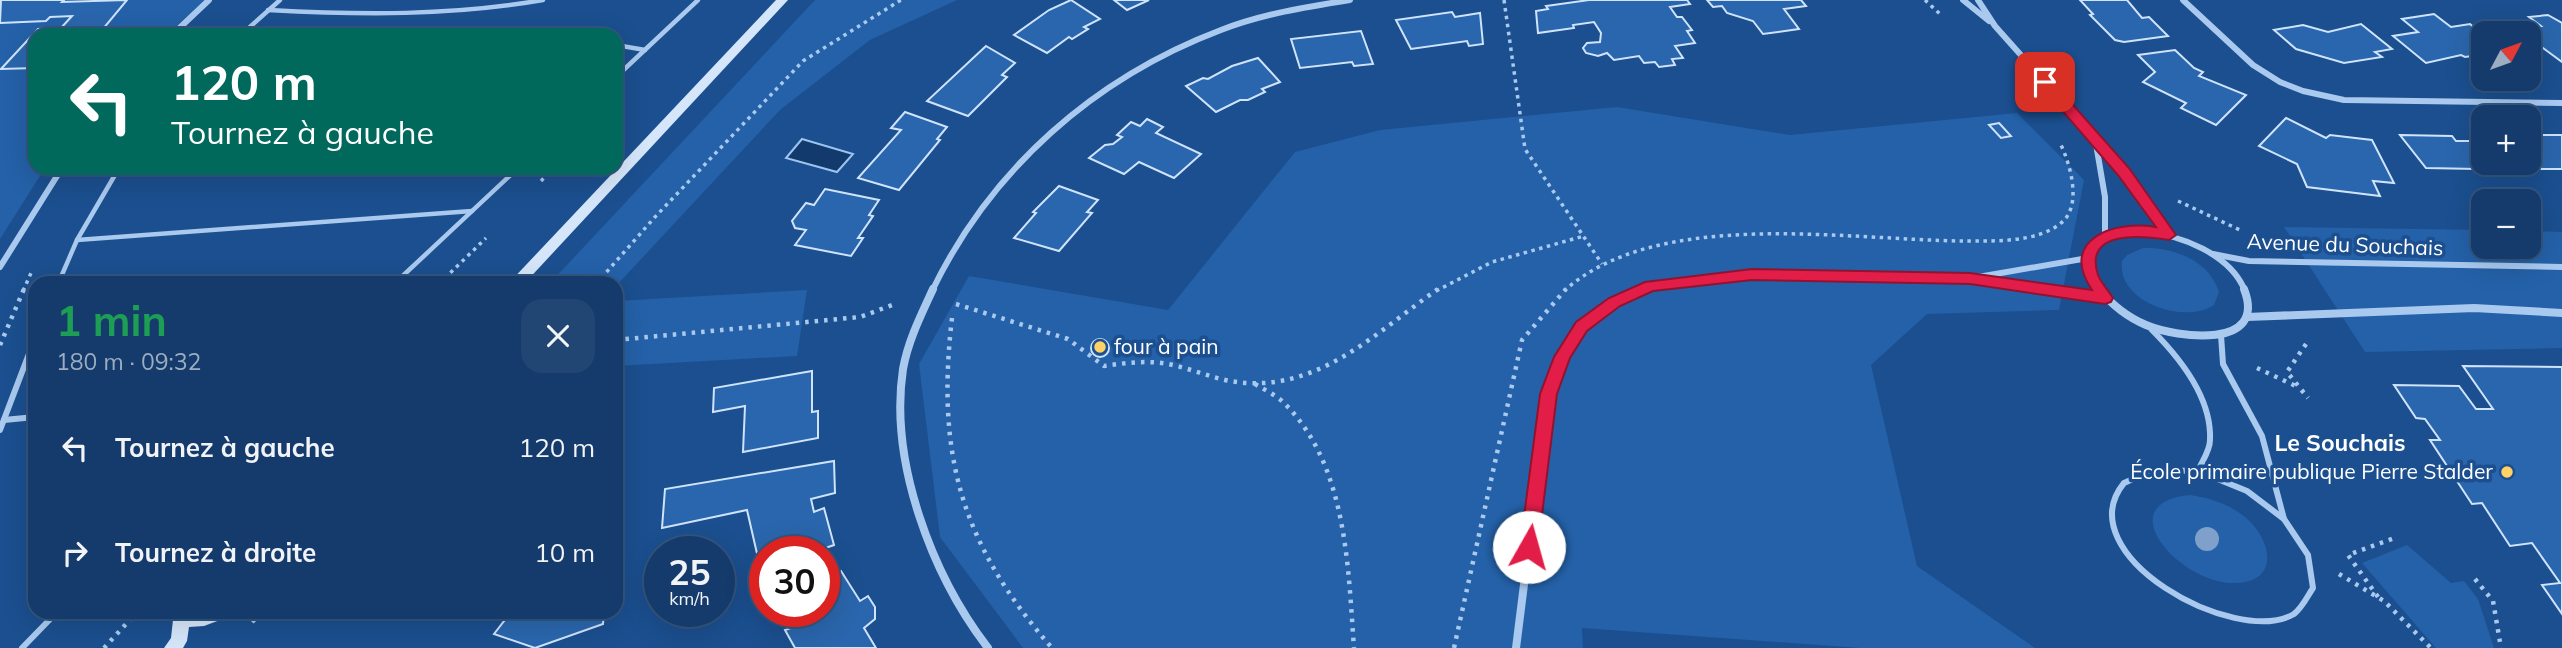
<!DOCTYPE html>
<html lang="fr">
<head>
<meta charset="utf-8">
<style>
  body { margin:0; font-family:Mulish,sans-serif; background:#214673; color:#f1f3f6; height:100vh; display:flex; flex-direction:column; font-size:26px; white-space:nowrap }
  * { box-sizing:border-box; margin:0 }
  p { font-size:23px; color:#9dadc1 }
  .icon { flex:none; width:38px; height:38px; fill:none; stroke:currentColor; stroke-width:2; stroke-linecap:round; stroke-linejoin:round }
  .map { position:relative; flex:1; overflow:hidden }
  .details { position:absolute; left:28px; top:276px; width:595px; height:343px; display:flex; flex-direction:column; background:#143b6b; border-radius:21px; box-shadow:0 7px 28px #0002,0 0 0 2px #33557e }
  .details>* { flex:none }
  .top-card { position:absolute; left:28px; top:28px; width:595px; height:147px; border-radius:21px; box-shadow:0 7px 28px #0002,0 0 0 2px #33557e; background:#00695c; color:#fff; overflow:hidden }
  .needle { width:46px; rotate:49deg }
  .fabs { position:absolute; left:2471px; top:21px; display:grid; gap:14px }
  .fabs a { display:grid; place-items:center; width:70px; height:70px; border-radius:14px; background:#143b6b; box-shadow:0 7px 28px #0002,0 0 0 2px #33557e; font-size:35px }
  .speed { position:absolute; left:644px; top:536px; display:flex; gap:14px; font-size:35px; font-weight:700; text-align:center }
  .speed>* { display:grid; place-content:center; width:91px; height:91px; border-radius:50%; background:#143b6b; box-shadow:0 7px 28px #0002,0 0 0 2px #33557e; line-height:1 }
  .speed small { font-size:18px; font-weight:400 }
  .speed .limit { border:10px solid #d22; background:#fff; color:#111 }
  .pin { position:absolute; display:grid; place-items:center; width:60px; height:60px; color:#fff; margin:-30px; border-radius:14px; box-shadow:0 4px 10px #0006 }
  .me { position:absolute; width:77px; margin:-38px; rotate:7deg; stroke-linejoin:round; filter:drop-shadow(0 0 5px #0008) }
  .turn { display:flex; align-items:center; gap:24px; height:147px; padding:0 28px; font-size:32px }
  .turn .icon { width:91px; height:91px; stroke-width:2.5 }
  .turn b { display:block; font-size:49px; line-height:60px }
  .round { display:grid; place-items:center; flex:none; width:74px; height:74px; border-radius:21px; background:#214673 }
  .headline { display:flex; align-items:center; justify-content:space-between; height:119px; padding:0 28px }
  h1 { font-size:42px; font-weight:700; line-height:52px; color:#1e9e55 }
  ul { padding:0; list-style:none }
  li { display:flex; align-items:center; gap:21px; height:105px; padding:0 28px }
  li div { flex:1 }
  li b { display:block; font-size:26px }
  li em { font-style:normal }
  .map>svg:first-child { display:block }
</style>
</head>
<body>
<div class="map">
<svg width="2562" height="648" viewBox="0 0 2562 648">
  <rect width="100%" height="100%" fill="#1b4f8f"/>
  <!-- green -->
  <g fill="#2461a8">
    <polygon points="0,0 205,0 166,35 35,35 35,168 45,168 0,239"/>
    <polygon points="815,0 957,0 870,40 780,110 616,286 616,284 550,283"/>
    <polygon points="1617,107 1790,135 2017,113 2084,180 2059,310 1927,314 1871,365 1917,566 2035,648 1860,648 1582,628 1583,648 1023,648 940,537 919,364 969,276 1168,310 1295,152 1380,130"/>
    <polygon points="2284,227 2483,230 2483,247 2529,247 2529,231 2562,232 2562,348 2365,352"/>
    <path d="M2143,248C2173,247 2209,260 2219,292L2214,305C2185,325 2116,302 2122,261L2127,255Z"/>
    <polygon points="807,290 797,356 616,366 616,301"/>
    <path d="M2190,495C2210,498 2229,504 2245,517C2272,539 2281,583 2234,583C2181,584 2107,503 2190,495Z"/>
    <polygon points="2407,545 2451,583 2464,581 2478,599 2494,648 2436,648 2362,563"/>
  </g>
  <!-- water -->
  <polygon fill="#123a6d" stroke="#9cc4f0" stroke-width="2" points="802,139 853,154 837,172 786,158"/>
  <!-- building -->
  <g fill="#2a66ad" stroke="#cfe3fa" stroke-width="2">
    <polygon points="1,0 64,0 62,2 127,0 98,35 35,35 35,68 1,69 38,29 61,28 72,16 50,17 46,21 0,23"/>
    <polygon points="1071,0 1100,19 1084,27 1088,29 1072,39 1069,37 1047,53 1014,35 1049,10"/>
    <polygon points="1114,0 1149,0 1127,10"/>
    <polygon points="1589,0 1687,0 1690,4 1670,7 1677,17 1682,17 1692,30 1687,31 1695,43 1675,46 1683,58 1672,59 1675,65 1659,67 1655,62 1644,63 1639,56 1614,60 1607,53 1598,56 1586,53 1583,48 1587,43 1600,42 1601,33 1594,22 1573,25 1574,28 1538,33 1536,11 1548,9 1546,6"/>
    <polygon points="1707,0 1801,0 1806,6 1784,9 1799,29 1763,34 1753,21 1727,13 1722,6 1713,7"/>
    <polygon points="2080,0 2127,0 2142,18 2149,17 2168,36 2124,42 2115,40 2090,15 2093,14"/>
    <polygon points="1452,12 1455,17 1480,13 1483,44 1469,46 1467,41 1411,49 1396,20"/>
    <polygon points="2434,14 2451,27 2470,24 2483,35 2483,59 2479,55 2465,57 2461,55 2426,63 2393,36 2418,32 2402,19"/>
    <polygon points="2548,15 2562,23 2562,62 2543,48 2529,50 2529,33 2502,32 2541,26 2529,17"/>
    <polygon points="2361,24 2392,49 2375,52 2382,57 2344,63 2296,49 2274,30 2303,25 2328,32"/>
    <polygon points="1361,31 1373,64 1354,66 1352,62 1300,68 1291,39"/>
    <polygon points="986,46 1015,63 1002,75 1007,77 968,116 927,101"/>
    <polygon points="2175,50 2194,68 2203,72 2199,76 2246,95 2216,125 2181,108 2186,103 2143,82 2155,72 2138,55"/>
    <polygon points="1258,58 1280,82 1262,89 1265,92 1248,100 1240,100 1216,112 1186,86 1203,78 1208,79 1232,66"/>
    <polygon points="905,112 947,127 937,139 940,140 899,190 858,178 901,130 891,128"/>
    <polygon points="2286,118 2326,138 2330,135 2372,140 2394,183 2373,181 2380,196 2307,187 2297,164 2259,146"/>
    <polygon points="1147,119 1163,127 1156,133 1201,154 1174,178 1139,162 1124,174 1089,158 1105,145 1113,144 1122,137 1117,135 1131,122 1140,126"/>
    <polygon points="1999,123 2011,136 2001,138 1989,125"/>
    <polygon points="2400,135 2452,136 2456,141 2473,141 2483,154 2483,163 2491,163 2500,174 2480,174 2477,169 2426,168"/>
    <polygon points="2529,135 2562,135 2562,169 2541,169 2529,155"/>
    <polygon points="1059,186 1098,200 1087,212 1092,213 1059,251 1014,238 1036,213 1033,212"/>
    <polygon points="825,189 879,200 869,215 873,216 858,238 863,238 851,256 795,245 806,230 795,228 792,221 806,203 814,205"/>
    <circle cx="1100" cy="348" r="9"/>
    <polygon points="2463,366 2562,367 2562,614 2542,585 2560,583 2532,543 2510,546 2482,503 2472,504 2430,440 2440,440 2425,419 2416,418 2394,385 2459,386 2476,409 2493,409"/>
    <polygon points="812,371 812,412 818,411 818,438 743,452 745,406 713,412 714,388"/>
    <polygon points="834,461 835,493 811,499 814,512 824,508 834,545 817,551 765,551 765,570 761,571 747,510 662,528 665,489"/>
    <polygon points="841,571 860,601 868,596 875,607 875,619 864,628 876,648 795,648 785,630 791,628 781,611 824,611 824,580"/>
    <polygon points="511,612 604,612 603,624 535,648 494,634"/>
  </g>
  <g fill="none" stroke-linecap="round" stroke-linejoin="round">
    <!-- path-far1 -->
    <g stroke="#a9c9ee" stroke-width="3.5" stroke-dasharray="3.5 4.5" stroke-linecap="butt">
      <polyline points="1504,0 1525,149 1602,264"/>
      <polyline points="1925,0 1940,14"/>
      <polyline points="541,181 554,168"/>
      <polyline points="2178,201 2240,230"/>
      <polyline points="439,284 486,238"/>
      <polyline points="596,284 655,217 803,61 901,0"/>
      <polyline points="23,291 31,273"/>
      <polyline points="1436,291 1492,262 1584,236"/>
      <path d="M1564,291C1657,207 1846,240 1963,241C1993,241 2037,243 2061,223C2083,206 2070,163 2060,143"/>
    </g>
    <!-- path -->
    <g stroke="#a9c9ee" stroke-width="4.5" stroke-dasharray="3.5 6" stroke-linecap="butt">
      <path d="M956,304L1068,339L1104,366C1125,363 1147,360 1168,364C1189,368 1209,377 1230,381C1315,396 1375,333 1438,289"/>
      <path d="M952,318C936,454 961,544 1052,648"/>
      <polyline points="616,340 860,317 895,304"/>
      <polyline points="2306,344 2287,372 2308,398"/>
      <polyline points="0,345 24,289"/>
      <polyline points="2257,368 2300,388"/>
      <path d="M1255,384C1265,390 1278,396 1286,405C1347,467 1348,567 1354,648"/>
      <polyline points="2339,574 2384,601 2431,648"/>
      <polyline points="2475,579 2493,601 2501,648"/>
      <polyline points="2378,597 2348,555 2397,537"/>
      <polyline points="252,622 262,612"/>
      <polyline points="104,648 137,612"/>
      <polyline points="1454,648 1522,340 1566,289"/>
    </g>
    <!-- service-far1 -->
    <g stroke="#a9c9ee" stroke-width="4.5">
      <path d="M268,10C361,15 451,16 543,0"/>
      <polyline points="241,35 280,0"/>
      <polyline points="616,45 645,50"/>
      <polyline points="616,77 698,0"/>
      <polyline points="77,240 472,211"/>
      <polyline points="58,284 77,240 119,168"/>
      <polyline points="394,284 518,168"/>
    </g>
    <!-- service -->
    <g stroke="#a9c9ee" stroke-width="6">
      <path d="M2152,330C2180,358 2212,398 2210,440C2210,451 2202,461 2198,471"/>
      <polyline points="2221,335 2223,364 2262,436 2284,519"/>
      <polyline points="4,420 35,417"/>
      <polyline points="0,430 35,338"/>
      <path d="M2153,470L2198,471L2247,491L2284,519L2308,555L2313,588C2307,597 2302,608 2294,614C2235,648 2066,554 2124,483Z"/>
      <polyline points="22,648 57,612"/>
    </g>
    <!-- minor-far1 -->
    <g stroke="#a9c9ee" stroke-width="6">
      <polyline points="1963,0 1989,21"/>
      <polyline points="1978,0 1995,26 2124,171 2169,235"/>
      <polyline points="2183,0 2253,65 2280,82 2303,91 2344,100 2562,103"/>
      <polyline points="172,35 209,0"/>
      <polyline points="2096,144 2105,197 2105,237"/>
      <polyline points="2213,254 2249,261 2562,267"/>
      <polyline points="0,267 62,168"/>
      <polyline points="1978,277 2088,258"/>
      <path d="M932,291C991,169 1094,78 1221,30C1262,14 1306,7 1350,0"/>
      <polyline points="1639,291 1650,286 1751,274 1970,279 2054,291"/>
      <path d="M2101,291C2044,206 2217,219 2245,291"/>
    </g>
    <!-- minor -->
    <g stroke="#a9c9ee" stroke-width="8">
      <path d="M933,289C921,315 908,341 903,369C889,462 932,575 988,648"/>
      <polyline points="2042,289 2105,298"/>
      <path d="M2099,289C2112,305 2127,317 2146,325C2177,338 2268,350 2244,289"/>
      <polyline points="2247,317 2474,308 2562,313"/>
      <path d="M1516,648L1548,394C1571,333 1583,316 1643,289"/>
    </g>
    <!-- secondary -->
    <g fill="#d6e6fa" fill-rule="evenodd">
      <polygon points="776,0 788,0 524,284 508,284"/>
      <polygon points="167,612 230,612 228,617 204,626 189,627 187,641 183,648 164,648 171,638 173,620"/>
    </g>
  </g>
  <!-- trees -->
  <circle fill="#7ea0ca" cx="2207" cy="539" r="12"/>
  <!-- route -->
  <path fill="#e11d48" stroke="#92132f" stroke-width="2" d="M2045,78L2050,79L2129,168L2176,235L2169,240C2143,236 2083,229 2098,275C2101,283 2109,291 2113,298L2111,302L2105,304L1970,284L1752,280L1653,291L1620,306L1587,331L1570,358L1557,394L1538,547L1535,552L1529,554L1522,552L1520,547L1540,394L1554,357L1576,322L1609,298L1645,282L1752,269L1970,273L2092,290C2058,240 2113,220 2156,227L2118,175L2040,85V79Z"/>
  <!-- markers -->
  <g fill="#ffd166" stroke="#1b4f8f" stroke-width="2.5">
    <circle cx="1100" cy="347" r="7"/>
    <circle cx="2507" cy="472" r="7"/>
  </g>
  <g text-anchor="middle" stroke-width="7" stroke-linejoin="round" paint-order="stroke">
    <!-- street labels -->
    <g font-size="21" fill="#fff" stroke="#1b4f8f">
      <text transform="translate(2345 245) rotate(2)" y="7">Avenue du Souchais</text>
    </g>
    <!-- poi labels -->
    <g font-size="21" fill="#fff" stroke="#1b4f8f" text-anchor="start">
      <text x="1114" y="354">four à pain</text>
      <text x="2493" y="479" text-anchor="end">École primaire publique Pierre Stalder</text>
    </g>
    <!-- neighbourhood labels -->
    <g font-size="23" font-weight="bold" fill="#fff" stroke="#1b4f8f">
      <text x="2340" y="451">Le Souchais</text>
    </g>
  </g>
</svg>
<div class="fabs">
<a><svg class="needle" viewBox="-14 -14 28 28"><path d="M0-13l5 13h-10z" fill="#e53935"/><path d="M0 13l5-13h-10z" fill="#9dadc1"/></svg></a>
<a>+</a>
<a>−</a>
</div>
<div class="speed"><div>25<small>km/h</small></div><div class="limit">30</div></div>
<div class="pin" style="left:2045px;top:82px;background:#d93025"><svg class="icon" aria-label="arrive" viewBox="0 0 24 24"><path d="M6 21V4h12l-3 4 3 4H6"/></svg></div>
<svg class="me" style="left:1529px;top:547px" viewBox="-20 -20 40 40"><circle r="19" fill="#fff"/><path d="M0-13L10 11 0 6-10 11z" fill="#e11d48"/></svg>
<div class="top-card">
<div class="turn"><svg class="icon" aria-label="left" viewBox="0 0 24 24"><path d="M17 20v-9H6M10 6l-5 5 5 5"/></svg><div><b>120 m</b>Tournez à gauche</div></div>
</div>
<section class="details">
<div class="headline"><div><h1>1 min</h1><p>180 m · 09:32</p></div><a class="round"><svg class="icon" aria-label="close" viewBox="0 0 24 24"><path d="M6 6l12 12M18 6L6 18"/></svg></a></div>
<ul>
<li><svg class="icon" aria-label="left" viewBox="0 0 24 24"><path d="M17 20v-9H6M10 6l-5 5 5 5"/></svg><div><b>Tournez à gauche</b></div><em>120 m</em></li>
<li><svg class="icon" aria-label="right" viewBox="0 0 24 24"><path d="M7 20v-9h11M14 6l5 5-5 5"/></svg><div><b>Tournez à droite</b></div><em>10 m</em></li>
</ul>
</section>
</div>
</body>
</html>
